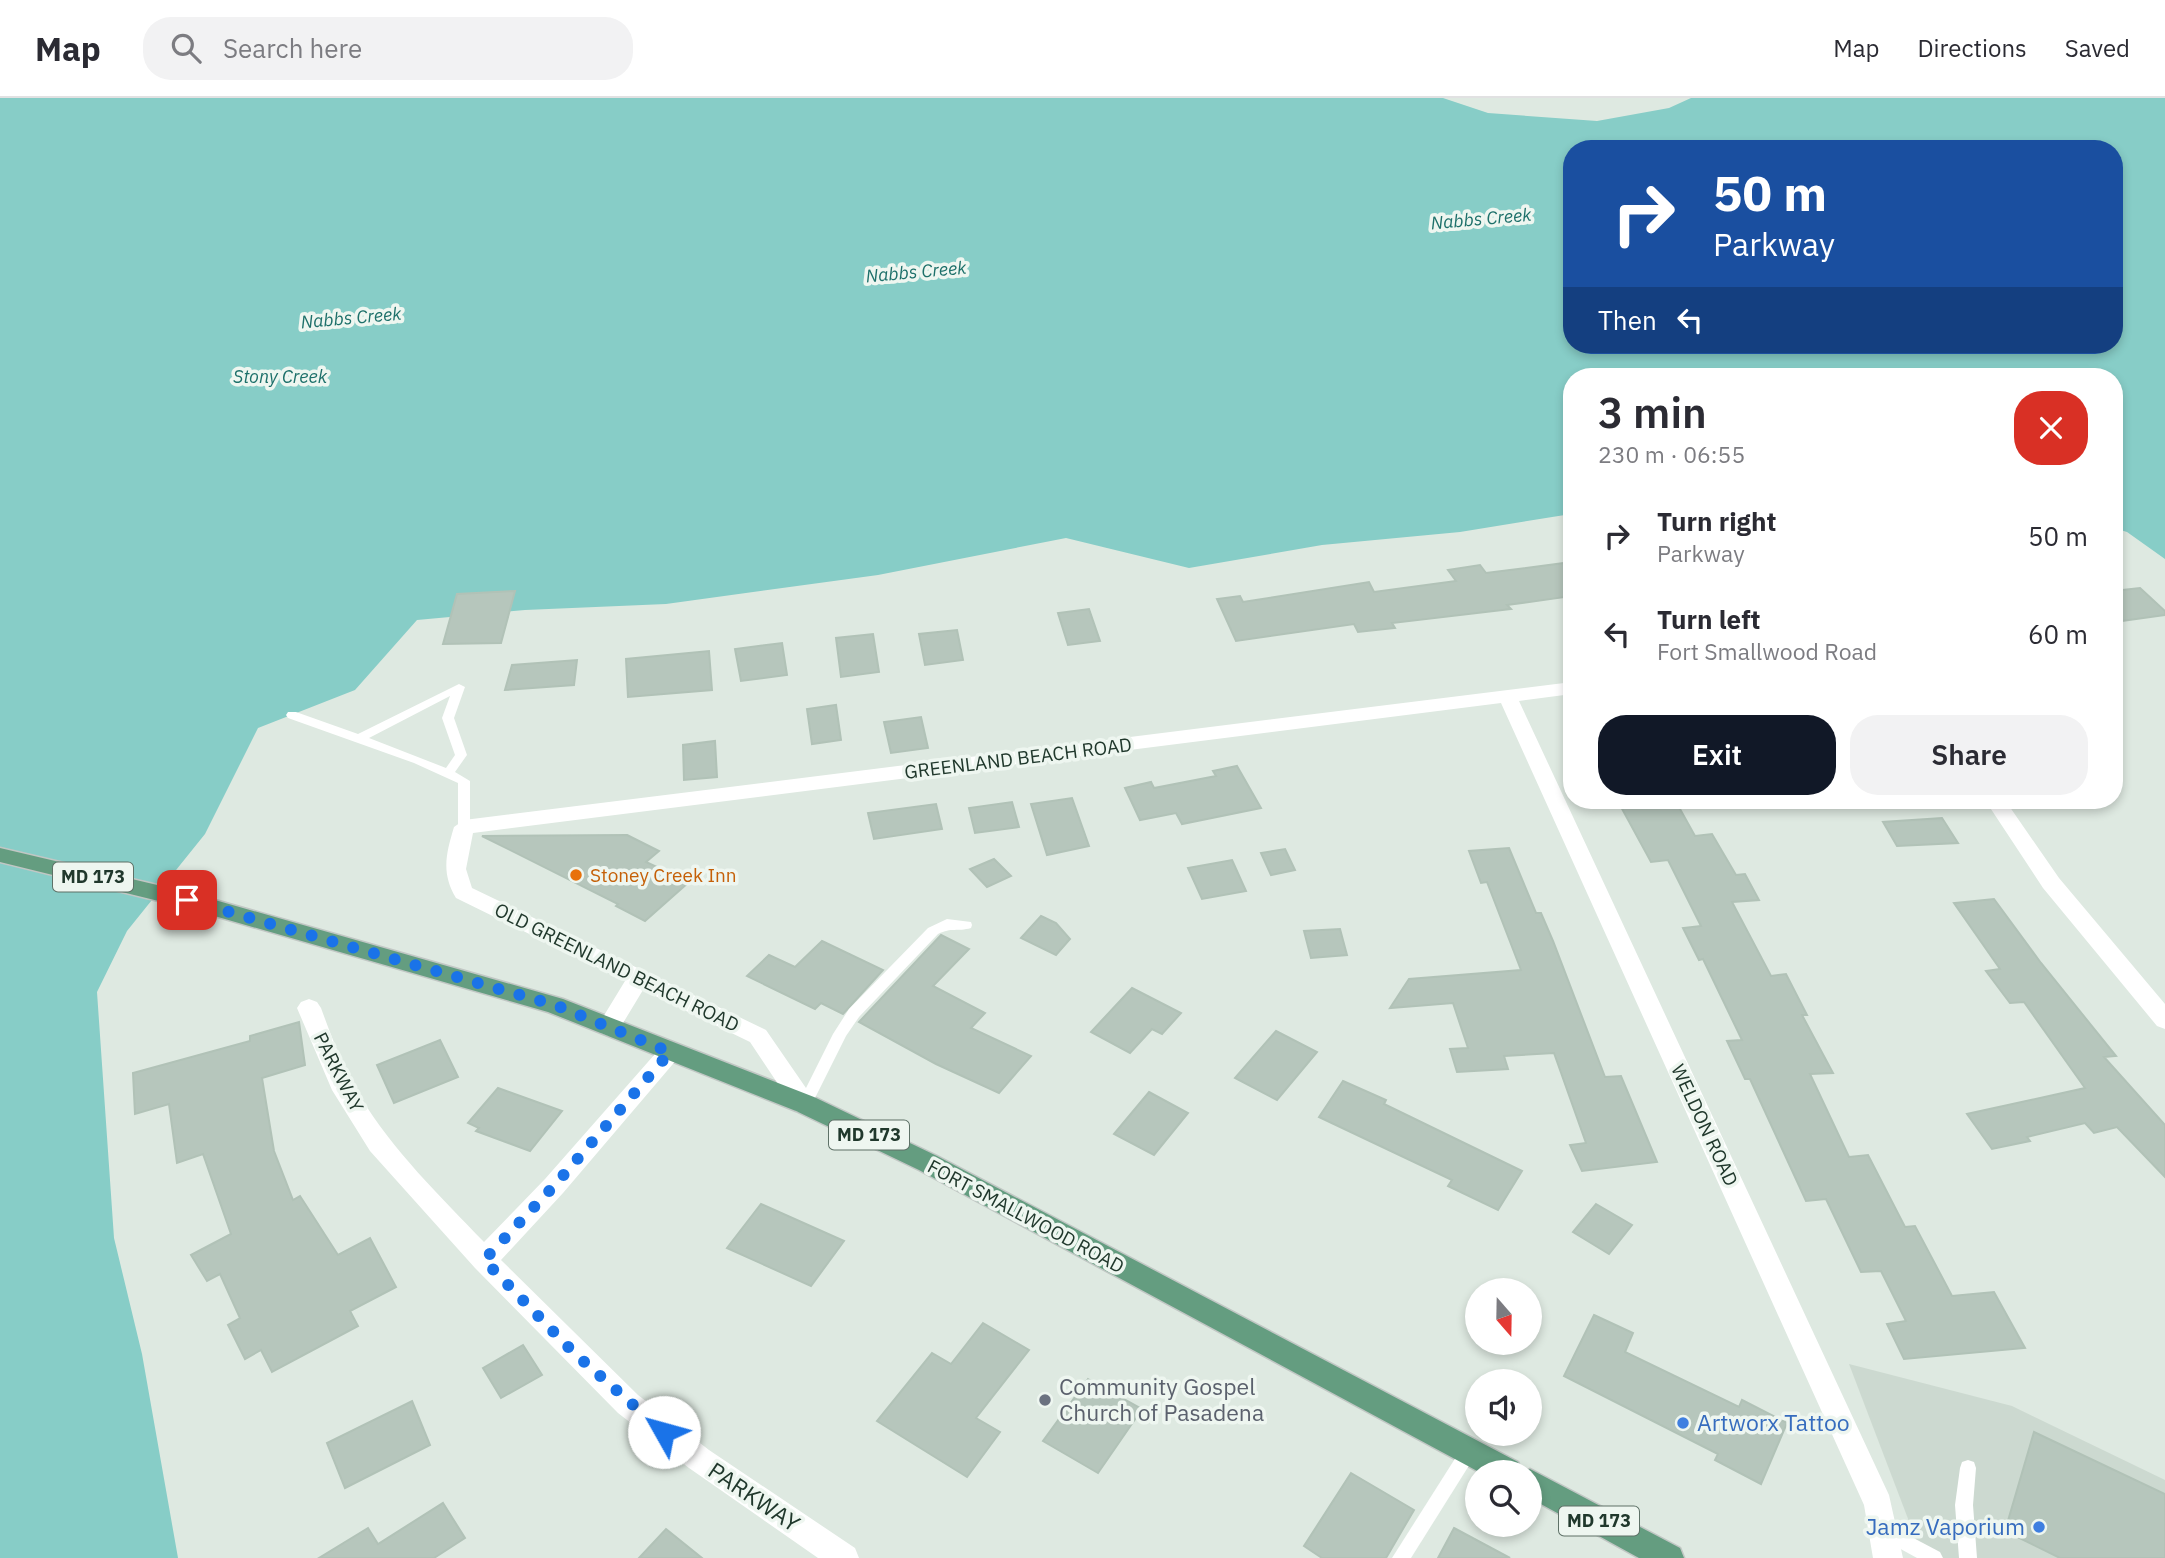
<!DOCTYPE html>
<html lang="en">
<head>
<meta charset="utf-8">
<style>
  body { margin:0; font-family:"IBM Plex Sans",sans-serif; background:#f2f2f3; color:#2b2b33; height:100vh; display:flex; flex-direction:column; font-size:26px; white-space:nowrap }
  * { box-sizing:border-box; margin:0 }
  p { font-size:23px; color:#7c7c81 }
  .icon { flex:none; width:38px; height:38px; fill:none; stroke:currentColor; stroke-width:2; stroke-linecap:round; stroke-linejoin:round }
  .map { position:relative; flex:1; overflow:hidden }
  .sheet { position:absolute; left:1563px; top:270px; width:560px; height:441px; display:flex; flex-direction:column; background:#fff; border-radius:28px; box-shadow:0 4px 10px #0003 }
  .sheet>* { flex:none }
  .banner { position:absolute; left:1563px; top:42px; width:560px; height:214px; border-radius:28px; box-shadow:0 4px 10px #0003; background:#1a4fa0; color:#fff; overflow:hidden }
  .needle { width:46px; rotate:160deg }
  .tools { position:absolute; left:1465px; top:1180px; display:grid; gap:14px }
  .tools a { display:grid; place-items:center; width:77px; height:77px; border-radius:50%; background:#fff; box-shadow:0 4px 10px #0003; font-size:35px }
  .pin { position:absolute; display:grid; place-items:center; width:60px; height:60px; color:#fff; margin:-30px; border-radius:14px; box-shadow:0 4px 10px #0006 }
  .me { position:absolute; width:77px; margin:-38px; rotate:308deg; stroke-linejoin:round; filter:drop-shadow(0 0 5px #0008) }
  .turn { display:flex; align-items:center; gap:24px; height:147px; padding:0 35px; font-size:32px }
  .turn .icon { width:91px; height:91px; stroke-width:2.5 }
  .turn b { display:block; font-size:49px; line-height:60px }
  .then { display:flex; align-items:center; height:66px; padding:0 35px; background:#0003; gap:14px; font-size:26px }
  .round { display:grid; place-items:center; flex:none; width:74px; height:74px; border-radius:28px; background:#f2f2f3 }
  .headline { display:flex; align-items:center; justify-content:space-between; height:119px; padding:0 35px }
  h1 { font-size:42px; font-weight:600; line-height:52px }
  .cta { display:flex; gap:14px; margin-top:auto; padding:14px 35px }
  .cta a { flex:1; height:80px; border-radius:28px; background:#111827; color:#fff; font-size:28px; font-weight:600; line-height:80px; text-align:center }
  .cta a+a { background:#f2f2f3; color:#2b2b33 }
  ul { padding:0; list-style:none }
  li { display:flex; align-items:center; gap:21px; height:98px; padding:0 35px }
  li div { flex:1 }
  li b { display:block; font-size:26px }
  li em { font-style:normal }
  header { display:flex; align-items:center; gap:42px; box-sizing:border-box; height:98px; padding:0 35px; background:#fff; border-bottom:2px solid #e1e1e2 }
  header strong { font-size:33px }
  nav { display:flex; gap:38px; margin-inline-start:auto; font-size:24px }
  .search { width:490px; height:63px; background:#f2f2f3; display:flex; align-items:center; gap:18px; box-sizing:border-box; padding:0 24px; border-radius:28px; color:#7c7c81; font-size:26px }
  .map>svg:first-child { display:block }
</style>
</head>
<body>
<header>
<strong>Map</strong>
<div class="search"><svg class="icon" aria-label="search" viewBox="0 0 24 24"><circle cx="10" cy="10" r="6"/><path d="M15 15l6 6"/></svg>Search here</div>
<nav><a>Map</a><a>Directions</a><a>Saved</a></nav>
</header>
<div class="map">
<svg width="2165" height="1460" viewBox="0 0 2165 1460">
  <rect width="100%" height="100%" fill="#dee9e1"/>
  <!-- built -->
  <polygon fill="#ccd9d0" points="1849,1266 2012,1308 2165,1382 2165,1460 1923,1460"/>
  <!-- water -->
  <path fill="#87cdc7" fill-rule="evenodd" d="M0,0H1443L1488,15L1597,23L1669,10L1691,0H2165V461L2127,434L2114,430V278H1572L1571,416L1460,434L1322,447L1189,470L1066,440L878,477L666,506L525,512L417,522L355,592L258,630L205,736L127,833L97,894L114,1140L142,1256L178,1460H0ZM1572,51H2114V247H1572Z"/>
  <!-- building -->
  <g fill="#b6c6bc" stroke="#b1c2b7" stroke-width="2">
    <polygon points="1572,464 1572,498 1507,507 1511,511 1392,525 1395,530 1358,534 1354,526 1236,543 1217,501 1240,498 1243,504 1369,484 1374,494 1456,483 1448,472 1480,467 1486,475"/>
    <polygon points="2140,490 2165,513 2165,517 2114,524 2114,493"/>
    <polygon points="515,493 501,545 443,546 457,496"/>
    <polygon points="1089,511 1100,543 1068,547 1058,515"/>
    <polygon points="957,532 963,562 925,567 919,536"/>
    <polygon points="873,536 879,574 841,579 836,540"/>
    <polygon points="782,545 787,577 741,583 735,551"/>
    <polygon points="709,553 712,592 628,599 626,561"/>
    <polygon points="577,562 574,587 505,592 512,567"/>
    <polygon points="836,607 841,642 812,646 807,611"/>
    <polygon points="921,619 928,650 891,655 884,624"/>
    <polygon points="715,643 717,679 684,682 683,647"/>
    <polygon points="1237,668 1261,710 1182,726 1176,715 1140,722 1125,690 1151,684 1154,690 1216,678 1213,673"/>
    <polygon points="1072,700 1089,748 1047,757 1031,706"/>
    <polygon points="1633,702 1675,702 1695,738 1712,736 1736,777 1745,776 1759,802 1732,804 1771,878 1786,876 1807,917 1802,917 1833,975 1810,976 1849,1059 1868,1057 1905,1129 1915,1128 1952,1198 1994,1194 2025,1250 1904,1261 1887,1226 1906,1223 1881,1173 1861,1174 1826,1101 1806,1103 1750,981 1745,981 1727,943 1742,942 1703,861 1699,862 1683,830 1701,828 1668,762 1651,764 1620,707 1634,705"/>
    <polygon points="1012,704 1019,729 975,735 969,710"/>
    <polygon points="936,706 942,731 874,741 868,715"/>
    <polygon points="1942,720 1958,745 1897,748 1883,724"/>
    <polygon points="627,737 659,753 646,764 689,784 645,823 616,808 618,806 482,738"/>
    <polygon points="1509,750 1536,815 1541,815 1553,843 1605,979 1621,978 1657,1064 1582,1073 1570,1047 1586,1045 1554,955 1504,958 1508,971 1457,974 1450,951 1468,950 1453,905 1390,910 1409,881 1521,872 1487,784 1481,785 1469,753"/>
    <polygon points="1285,751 1295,772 1271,777 1261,755"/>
    <polygon points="994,761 1011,778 987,789 970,771"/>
    <polygon points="1232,762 1246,793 1202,801 1188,770"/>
    <polygon points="1994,801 2041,865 2116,958 2104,959 2165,1027 2165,1079 2117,1029 2094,1035 2085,1025 2027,1039 2030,1043 1992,1051 1967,1016 2085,990 2024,904 2010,905 1986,873 2000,871 1954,805"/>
    <polygon points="1041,818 1056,825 1070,841 1056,857 1021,840"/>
    <polygon points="1340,831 1347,857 1311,860 1304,833"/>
    <polygon points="941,837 969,851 933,888 985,915 971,930 1031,958 999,995 936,966 859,924"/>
    <polygon points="822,843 883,872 843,916 821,905 815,911 747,878 769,857 795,869"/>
    <polygon points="1132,890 1181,915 1162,936 1152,931 1130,955 1091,934"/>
    <polygon points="299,924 305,967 262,980 274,1053 293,1102 300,1098 338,1157 370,1140 396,1189 350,1213 358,1228 272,1274 261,1252 245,1261 228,1227 240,1220 220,1176 207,1183 191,1157 231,1136 203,1056 177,1065 169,1006 135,1016 133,975 250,943 250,938"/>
    <polygon points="1276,933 1317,954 1277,1002 1235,980"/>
    <polygon points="440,942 458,979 394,1005 377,967"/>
    <polygon points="1343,983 1386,1002 1384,1006 1522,1073 1498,1112 1448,1088 1452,1082 1319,1019"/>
    <polygon points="498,990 562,1013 530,1053 476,1033 479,1030 468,1025"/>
    <polygon points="1149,994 1188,1015 1154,1057 1114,1036"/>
    <polygon points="761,1106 844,1143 811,1188 727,1150"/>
    <polygon points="1596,1106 1632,1127 1609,1156 1573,1134"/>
    <polygon points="1594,1217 1633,1235 1625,1254 1739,1309 1742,1302 1787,1325 1761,1386 1715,1362 1718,1356 1564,1278"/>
    <polygon points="983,1225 1029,1252 976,1320 1000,1334 967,1379 877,1323 932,1255 951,1266"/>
    <polygon points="523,1247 542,1277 501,1300 483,1270"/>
    <polygon points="1088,1281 1142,1311 1098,1375 1043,1343"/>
    <polygon points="412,1303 430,1347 345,1390 327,1345"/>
    <polygon points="2034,1334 2165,1396 2165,1460 2060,1460 2005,1433"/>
    <polygon points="1351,1375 1414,1412 1386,1460 1322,1460 1304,1448"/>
    <polygon points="443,1405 465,1440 434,1460 319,1460 368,1430 378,1446"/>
    <polygon points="1454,1430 1510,1460 1438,1460"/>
    <polygon points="666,1431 702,1460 639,1460"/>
  </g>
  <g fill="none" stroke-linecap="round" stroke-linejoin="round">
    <defs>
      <g id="primary">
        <polygon points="0,750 187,794 563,901 814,999 937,1058 1518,1364 1522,1374 1479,1374 919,1072 796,1013 548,914 187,810 0,764"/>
        <polygon points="1530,1371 1680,1450 1684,1460 1639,1460 1530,1400 1530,1374 1524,1374"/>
      </g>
    </defs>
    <!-- primary casing -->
    <use href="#primary" stroke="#c1c7c4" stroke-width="3"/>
    <!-- service -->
    <g fill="#fff" fill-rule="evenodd">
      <path d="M459,586L465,589L454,620L467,657L455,674L470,683V729L464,733L458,729V685L414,665L288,620L286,617L288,614H296L358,636ZM450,598L442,620L455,657L446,670L369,640Z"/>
      <path d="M947,821L971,824L972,827L971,830C957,834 952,829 938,836L859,919L846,938L810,1010L805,1012L800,1010L798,1006L833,936L849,911L928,830Z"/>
      <polygon points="1469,1345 1475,1348 1477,1353 1475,1358 1411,1460 1392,1460 1463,1348"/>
      <polygon points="1968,1362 1974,1364 1976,1370 1973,1407 1977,1460 1959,1460 1955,1407 1960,1370 1962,1364"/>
      <polygon points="1885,1425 1940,1454 1943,1460 1917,1460 1879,1439 1876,1433 1879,1427"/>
    </g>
    <!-- minor -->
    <g fill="#fff" fill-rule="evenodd">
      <path d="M1572,584V596L1519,603L1889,1397L1903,1460H1873L1864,1407L1501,605L473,735L466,771L472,790L766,932L817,1006L814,1013L805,1016L796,1013L750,944L643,892L617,935L609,938L601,935L597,929L625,883L456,800C441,775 446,756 454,729L464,722Z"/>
      <polygon points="1985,702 2005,702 2059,780 2165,906 2165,931 2157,928 2043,790"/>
      <path d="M309,901L317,904L321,910C332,940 343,970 360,998C393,1053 440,1098 484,1144L545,1081L662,948L670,945L678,948L682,954L678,960L563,1095L501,1162L638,1297L709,1352L855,1450L859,1460H818L689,1370L618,1315L475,1170L370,1053L332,992L297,910L301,904Z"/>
    </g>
    <!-- primary -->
    <use href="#primary" fill="#649d80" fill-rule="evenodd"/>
  </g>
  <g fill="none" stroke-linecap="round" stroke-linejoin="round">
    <!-- route -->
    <polyline stroke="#1a73e8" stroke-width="12" stroke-dasharray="0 21.6" points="187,802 555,907 670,954 554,1088 484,1162 574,1255 664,1334"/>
  </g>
  <!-- markers -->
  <circle fill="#e8710a" stroke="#eef6f0" stroke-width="2.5" cx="576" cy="777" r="7"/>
  <circle fill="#6b7280" stroke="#eef6f0" stroke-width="2.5" cx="1045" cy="1302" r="7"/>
  <g fill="#3f7fe0" stroke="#eef6f0" stroke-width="2.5">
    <circle cx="1683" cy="1325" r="7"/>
    <circle cx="2039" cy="1429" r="7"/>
  </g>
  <g text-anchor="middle" stroke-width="7" stroke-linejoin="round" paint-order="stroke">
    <!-- far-water labels -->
    <g font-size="18" font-style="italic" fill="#1d706a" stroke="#eef6f0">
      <text transform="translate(1481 121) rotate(-5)" y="6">Nabbs Creek</text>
      <text transform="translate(916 174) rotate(-5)" y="6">Nabbs Creek</text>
      <text transform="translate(351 220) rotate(-5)" y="6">Nabbs Creek</text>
      <text x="280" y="285">Stony Creek</text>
    </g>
    <!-- shield labels -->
    <g fill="#eef6f0" stroke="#5e7167" stroke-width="2">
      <rect x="53" y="764.5" width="80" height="29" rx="5"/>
      <rect x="829" y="1022.5" width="80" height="29" rx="5"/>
      <rect x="1559" y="1408.5" width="80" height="29" rx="5"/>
    </g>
    <g font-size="18" font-weight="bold" fill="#20382c">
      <text x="93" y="785">MD 173</text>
      <text x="869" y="1043">MD 173</text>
      <text x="1599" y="1429">MD 173</text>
    </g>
    <!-- street labels -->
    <g font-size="19" fill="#20382c" stroke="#eef6f0">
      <text transform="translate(1018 660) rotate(-7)" y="7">GREENLAND BEACH ROAD</text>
      <text transform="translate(617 869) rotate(26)" y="7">OLD GREENLAND BEACH ROAD</text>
      <text transform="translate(339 974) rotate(63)" y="7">PARKWAY</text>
      <text transform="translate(1705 1027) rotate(65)" y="7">WELDON ROAD</text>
      <text transform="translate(1026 1118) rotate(28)" y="7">FORT SMALLWOOD ROAD</text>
    </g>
    <!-- food labels -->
    <g font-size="19" fill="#c56008" stroke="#eef6f0" text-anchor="start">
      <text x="590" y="784">Stoney Creek Inn</text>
    </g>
    <!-- near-worship labels -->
    <g font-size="23" fill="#5b616d" stroke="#eef6f0" text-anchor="start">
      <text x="1059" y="1297">Community Gospel<tspan x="1059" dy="26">Church of Pasadena</tspan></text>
    </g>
    <!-- near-shop labels -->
    <g font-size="23" fill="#366cbe" stroke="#eef6f0" text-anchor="start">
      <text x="1697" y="1333">Artworx Tattoo</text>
      <text x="2025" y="1437" text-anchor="end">Jamz Vaporium</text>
    </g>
    <!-- near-street labels -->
    <g font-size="23" fill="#20382c" stroke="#eef6f0">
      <text transform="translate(754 1399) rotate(34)" y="8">PARKWAY</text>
    </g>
  </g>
</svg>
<div class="tools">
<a><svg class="needle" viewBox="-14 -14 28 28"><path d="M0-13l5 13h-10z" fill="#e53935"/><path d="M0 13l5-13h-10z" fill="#7c7c81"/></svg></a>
<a><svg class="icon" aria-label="sound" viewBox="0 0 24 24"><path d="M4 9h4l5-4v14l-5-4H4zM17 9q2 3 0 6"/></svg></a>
<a><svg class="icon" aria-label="search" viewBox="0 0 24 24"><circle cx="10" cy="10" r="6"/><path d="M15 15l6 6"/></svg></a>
</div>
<div class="pin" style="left:187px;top:802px;background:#d93025"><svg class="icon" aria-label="arrive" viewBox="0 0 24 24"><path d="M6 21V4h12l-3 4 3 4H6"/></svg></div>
<svg class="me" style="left:664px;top:1334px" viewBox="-20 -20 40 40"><circle r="19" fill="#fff"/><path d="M0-13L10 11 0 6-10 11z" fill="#1a73e8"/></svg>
<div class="banner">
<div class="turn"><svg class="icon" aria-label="right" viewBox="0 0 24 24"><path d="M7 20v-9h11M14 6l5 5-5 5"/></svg><div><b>50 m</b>Parkway</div></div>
<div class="then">Then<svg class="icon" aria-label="left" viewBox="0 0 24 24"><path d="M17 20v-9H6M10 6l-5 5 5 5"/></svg></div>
</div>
<section class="sheet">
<div class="headline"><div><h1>3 min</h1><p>230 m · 06:55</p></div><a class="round" style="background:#d93025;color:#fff"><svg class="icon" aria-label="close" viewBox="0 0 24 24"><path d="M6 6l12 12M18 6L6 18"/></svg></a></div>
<ul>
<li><svg class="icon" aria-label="right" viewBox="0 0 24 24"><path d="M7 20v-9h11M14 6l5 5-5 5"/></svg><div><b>Turn right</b><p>Parkway</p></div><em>50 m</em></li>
<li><svg class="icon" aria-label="left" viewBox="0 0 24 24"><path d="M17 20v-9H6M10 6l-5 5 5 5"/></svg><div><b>Turn left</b><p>Fort Smallwood Road</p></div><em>60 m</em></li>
</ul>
<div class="cta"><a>Exit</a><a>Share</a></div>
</section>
</div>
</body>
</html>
